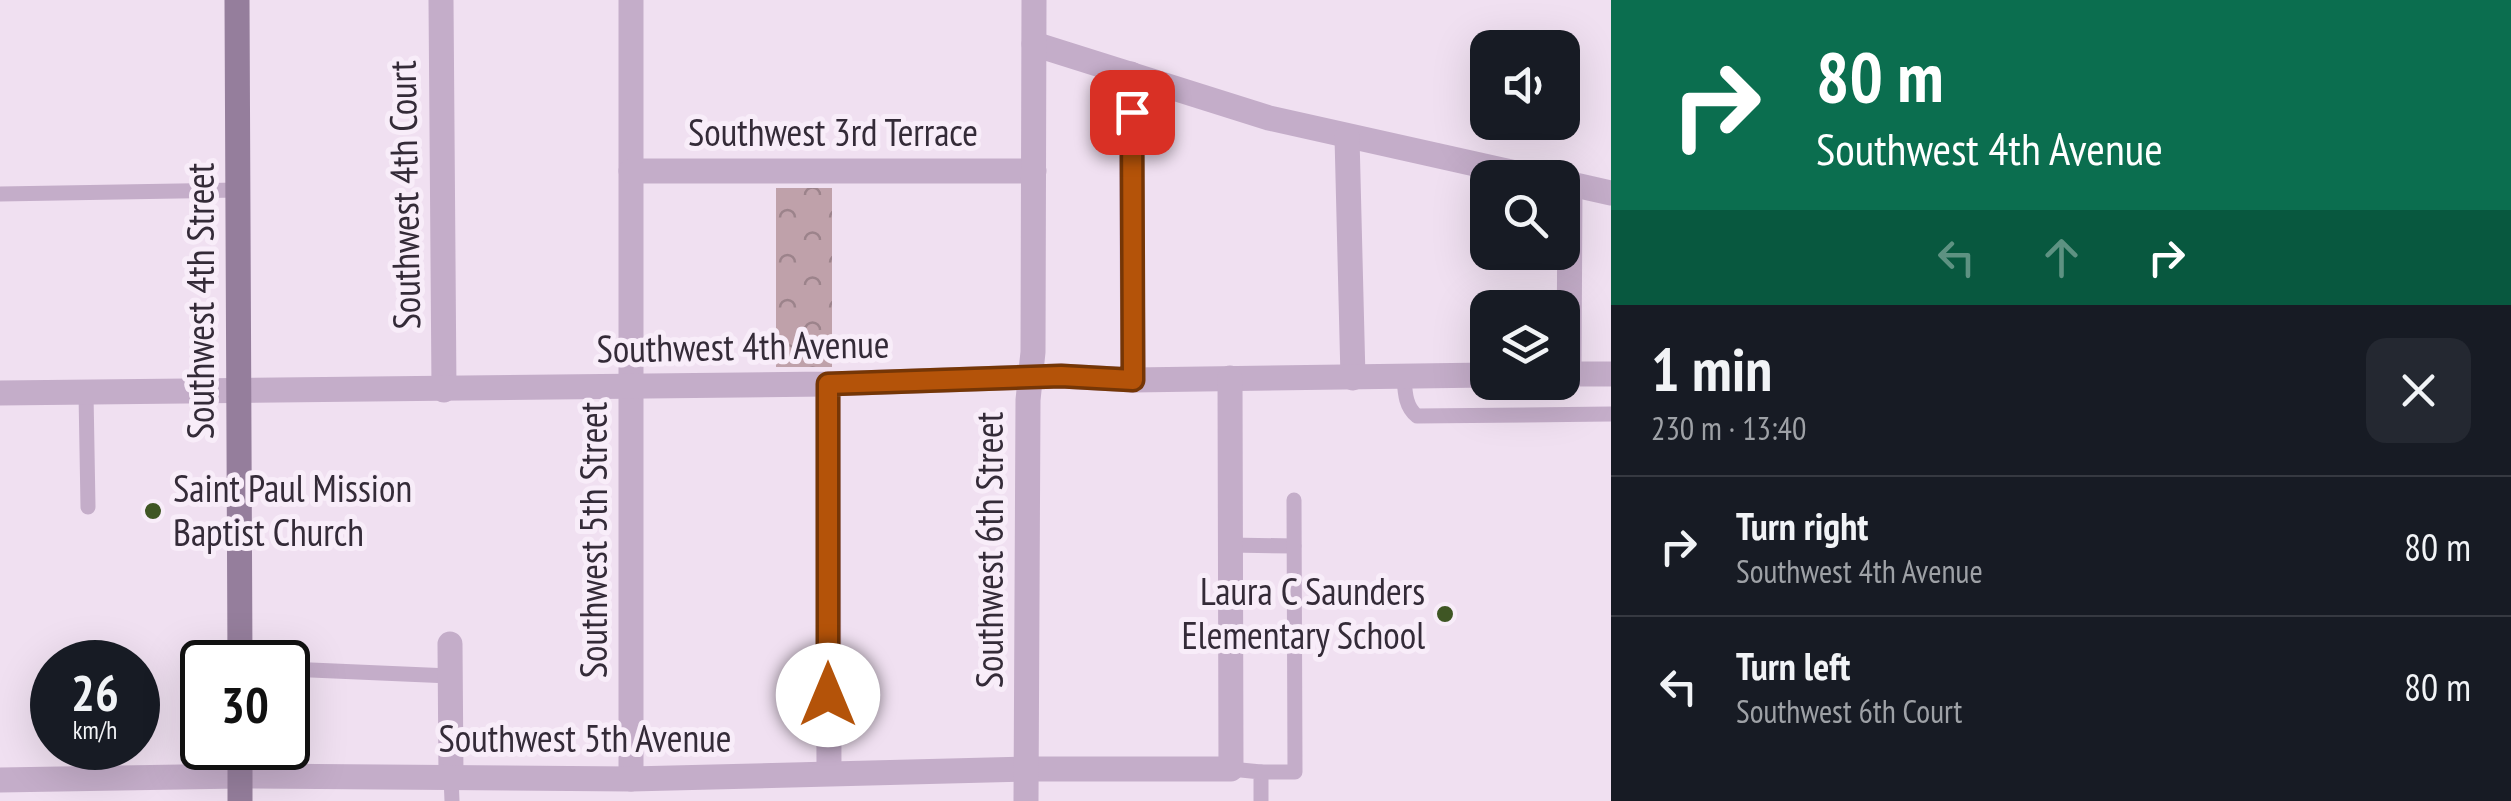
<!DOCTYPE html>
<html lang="en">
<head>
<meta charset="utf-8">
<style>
  body { margin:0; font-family:"PT Sans Narrow",sans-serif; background:#242831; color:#f1f3f6; height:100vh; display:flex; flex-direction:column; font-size:38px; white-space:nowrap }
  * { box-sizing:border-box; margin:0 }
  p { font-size:32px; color:#9ea1a6 }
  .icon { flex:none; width:55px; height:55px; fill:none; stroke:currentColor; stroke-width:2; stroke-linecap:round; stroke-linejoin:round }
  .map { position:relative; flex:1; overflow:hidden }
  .sheet { display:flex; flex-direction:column; background:#171b24; width:900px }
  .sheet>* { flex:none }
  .top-card { background:#0b6e4f; color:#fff; overflow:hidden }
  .tools { position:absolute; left:1470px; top:30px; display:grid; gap:20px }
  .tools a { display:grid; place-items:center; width:110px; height:110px; border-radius:20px; background:#171b24; box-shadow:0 10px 40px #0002; font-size:50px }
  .speed { position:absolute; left:30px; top:640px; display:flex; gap:20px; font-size:50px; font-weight:700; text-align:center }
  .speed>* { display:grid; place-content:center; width:130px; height:130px; border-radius:50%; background:#171b24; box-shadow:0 10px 40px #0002; line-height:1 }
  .speed small { font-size:25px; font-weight:400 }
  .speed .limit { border:5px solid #111; border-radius:15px; background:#fff; color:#111 }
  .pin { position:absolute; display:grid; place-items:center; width:85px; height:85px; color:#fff; margin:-42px; border-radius:20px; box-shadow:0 5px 15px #0006 }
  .me { position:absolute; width:110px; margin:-55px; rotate:0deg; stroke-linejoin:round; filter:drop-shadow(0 0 8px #0008) }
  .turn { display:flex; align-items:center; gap:35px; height:210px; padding:0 40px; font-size:45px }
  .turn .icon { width:130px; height:130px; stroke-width:2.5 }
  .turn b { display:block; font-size:70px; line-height:85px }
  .lanes { display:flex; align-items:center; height:95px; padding:0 40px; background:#0003; justify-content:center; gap:50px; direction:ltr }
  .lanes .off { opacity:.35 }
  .round { display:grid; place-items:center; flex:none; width:105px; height:105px; border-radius:20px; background:#242831 }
  .overview { display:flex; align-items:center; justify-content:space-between; height:170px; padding:0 40px }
  h1 { font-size:60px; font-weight:800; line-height:75px }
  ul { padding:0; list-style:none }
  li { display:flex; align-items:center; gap:30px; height:140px; padding:0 40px; border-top:2px solid #363941 }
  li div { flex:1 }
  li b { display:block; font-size:38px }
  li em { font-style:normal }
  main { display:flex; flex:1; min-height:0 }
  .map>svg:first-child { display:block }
</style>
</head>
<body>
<main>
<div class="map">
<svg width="1611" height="801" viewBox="0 0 1611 801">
  <defs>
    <pattern id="park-crowns" width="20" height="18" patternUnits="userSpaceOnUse" patternTransform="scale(2.5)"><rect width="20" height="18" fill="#bfa1aa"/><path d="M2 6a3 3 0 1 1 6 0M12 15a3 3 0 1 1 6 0" fill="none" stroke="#9c838b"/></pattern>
  </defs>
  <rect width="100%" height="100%" fill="#f0e0f1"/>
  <!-- park -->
  <rect fill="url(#park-crowns)" x="776" y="188" width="56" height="179"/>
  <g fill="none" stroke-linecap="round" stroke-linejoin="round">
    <!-- lane -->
    <g stroke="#c4adc9" stroke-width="15">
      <polyline points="0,194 238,190"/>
      <path d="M1404,377C1405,391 1405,407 1417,416L1611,414"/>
      <polyline points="86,393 88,507"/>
      <polyline points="1230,545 1294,546"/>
      <polyline points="288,669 450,676"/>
      <polyline points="1231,769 1261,772 1261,801"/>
      <polyline points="1261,772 1295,772 1294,500"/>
      <polyline points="451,777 452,801"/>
    </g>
    <!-- street -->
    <g stroke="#c4adc9" stroke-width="25">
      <polyline points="441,0 444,390"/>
      <polyline points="631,0 631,779"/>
      <polyline points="1034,44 1269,118 1538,178"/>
      <polyline points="1131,74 1133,380"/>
      <polyline points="1347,137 1353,378"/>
      <polyline points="631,171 1034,171"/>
      <polyline points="1562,182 1611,193"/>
      <polyline points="1562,374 1611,374"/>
      <polyline points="1569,374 1570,184"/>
      <polyline points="828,384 829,773"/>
      <polyline points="0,393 828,384 1061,376 1133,380 1488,375"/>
      <polyline points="450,644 451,777"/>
      <polyline points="0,780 240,776 631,779 1026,769 1231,769 1230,378"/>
      <polyline points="1026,801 1028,400 1033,352 1034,0"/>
    </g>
    <!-- secondary -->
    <g stroke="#957e9c" stroke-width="25">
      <polyline points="237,0 240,662"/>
      <polyline points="240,748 240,801"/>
    </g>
  </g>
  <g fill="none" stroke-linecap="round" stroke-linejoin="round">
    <defs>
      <polyline id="route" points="828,695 828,384 1061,376 1133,380 1132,112"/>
    </defs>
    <!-- route casing -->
    <use href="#route" stroke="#753606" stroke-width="25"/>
    <!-- route -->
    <use href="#route" stroke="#b45309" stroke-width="18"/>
  </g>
  <!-- markers -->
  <g fill="#3f5624" stroke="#f8edf9" stroke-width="4">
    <circle cx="153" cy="511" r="10"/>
    <circle cx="1445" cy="614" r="10"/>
  </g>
  <g text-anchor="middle" stroke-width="10" stroke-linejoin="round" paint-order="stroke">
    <!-- street labels -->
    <g font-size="38" fill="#342b38" stroke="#f8edf9">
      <text x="833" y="146">Southwest 3rd Terrace</text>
      <text transform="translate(405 195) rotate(-91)" y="13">Southwest 4th Court</text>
      <text transform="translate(201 301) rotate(-90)" y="13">Southwest 4th Street</text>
      <text transform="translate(743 347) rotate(-1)" y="13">Southwest 4th Avenue</text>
      <text transform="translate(594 540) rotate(-90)" y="13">Southwest 5th Street</text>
      <text transform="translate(990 550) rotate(-90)" y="13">Southwest 6th Street</text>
      <text x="585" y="752">Southwest 5th Avenue</text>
    </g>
    <!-- poi labels -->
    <g font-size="38" fill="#342b38" stroke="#f8edf9" text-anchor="start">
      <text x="173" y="502">Saint Paul Mission<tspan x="173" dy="44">Baptist Church</tspan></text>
      <text x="1425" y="605" text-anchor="end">Laura C Saunders<tspan x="1425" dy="44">Elementary School</tspan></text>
    </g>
  </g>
</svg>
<div class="tools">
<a><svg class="icon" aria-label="sound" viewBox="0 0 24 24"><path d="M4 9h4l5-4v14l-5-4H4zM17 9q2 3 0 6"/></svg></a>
<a><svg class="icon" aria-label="search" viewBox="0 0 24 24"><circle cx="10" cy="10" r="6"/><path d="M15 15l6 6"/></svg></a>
<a><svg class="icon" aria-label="layers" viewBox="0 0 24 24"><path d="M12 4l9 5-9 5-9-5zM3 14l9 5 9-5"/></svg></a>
</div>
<div class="speed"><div>26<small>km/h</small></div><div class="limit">30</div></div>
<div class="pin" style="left:1132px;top:112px;background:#d93025"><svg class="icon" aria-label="arrive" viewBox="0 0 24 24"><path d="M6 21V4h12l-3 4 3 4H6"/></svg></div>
<svg class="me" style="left:828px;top:695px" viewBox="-20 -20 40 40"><circle r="19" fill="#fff"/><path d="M0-13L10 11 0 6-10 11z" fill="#b45309"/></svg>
</div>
<section class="sheet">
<div class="top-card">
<div class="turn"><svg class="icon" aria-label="right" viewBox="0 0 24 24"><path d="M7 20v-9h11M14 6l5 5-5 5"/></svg><div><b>80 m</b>Southwest 4th Avenue</div></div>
<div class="lanes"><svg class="icon off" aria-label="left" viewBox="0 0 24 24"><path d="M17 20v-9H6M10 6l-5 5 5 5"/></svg><svg class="icon off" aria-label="ahead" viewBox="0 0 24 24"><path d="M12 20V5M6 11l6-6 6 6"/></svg><svg class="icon" aria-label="right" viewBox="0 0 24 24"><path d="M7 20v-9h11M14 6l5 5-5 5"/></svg></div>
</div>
<div class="overview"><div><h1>1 min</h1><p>230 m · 13:40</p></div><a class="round"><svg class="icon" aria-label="close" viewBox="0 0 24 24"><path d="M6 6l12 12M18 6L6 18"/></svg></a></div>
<ul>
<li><svg class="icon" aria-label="right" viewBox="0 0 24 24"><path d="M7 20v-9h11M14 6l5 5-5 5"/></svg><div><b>Turn right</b><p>Southwest 4th Avenue</p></div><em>80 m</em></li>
<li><svg class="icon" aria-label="left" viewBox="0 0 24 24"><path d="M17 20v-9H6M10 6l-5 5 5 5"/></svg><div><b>Turn left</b><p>Southwest 6th Court</p></div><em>80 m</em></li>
</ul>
</section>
</main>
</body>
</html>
